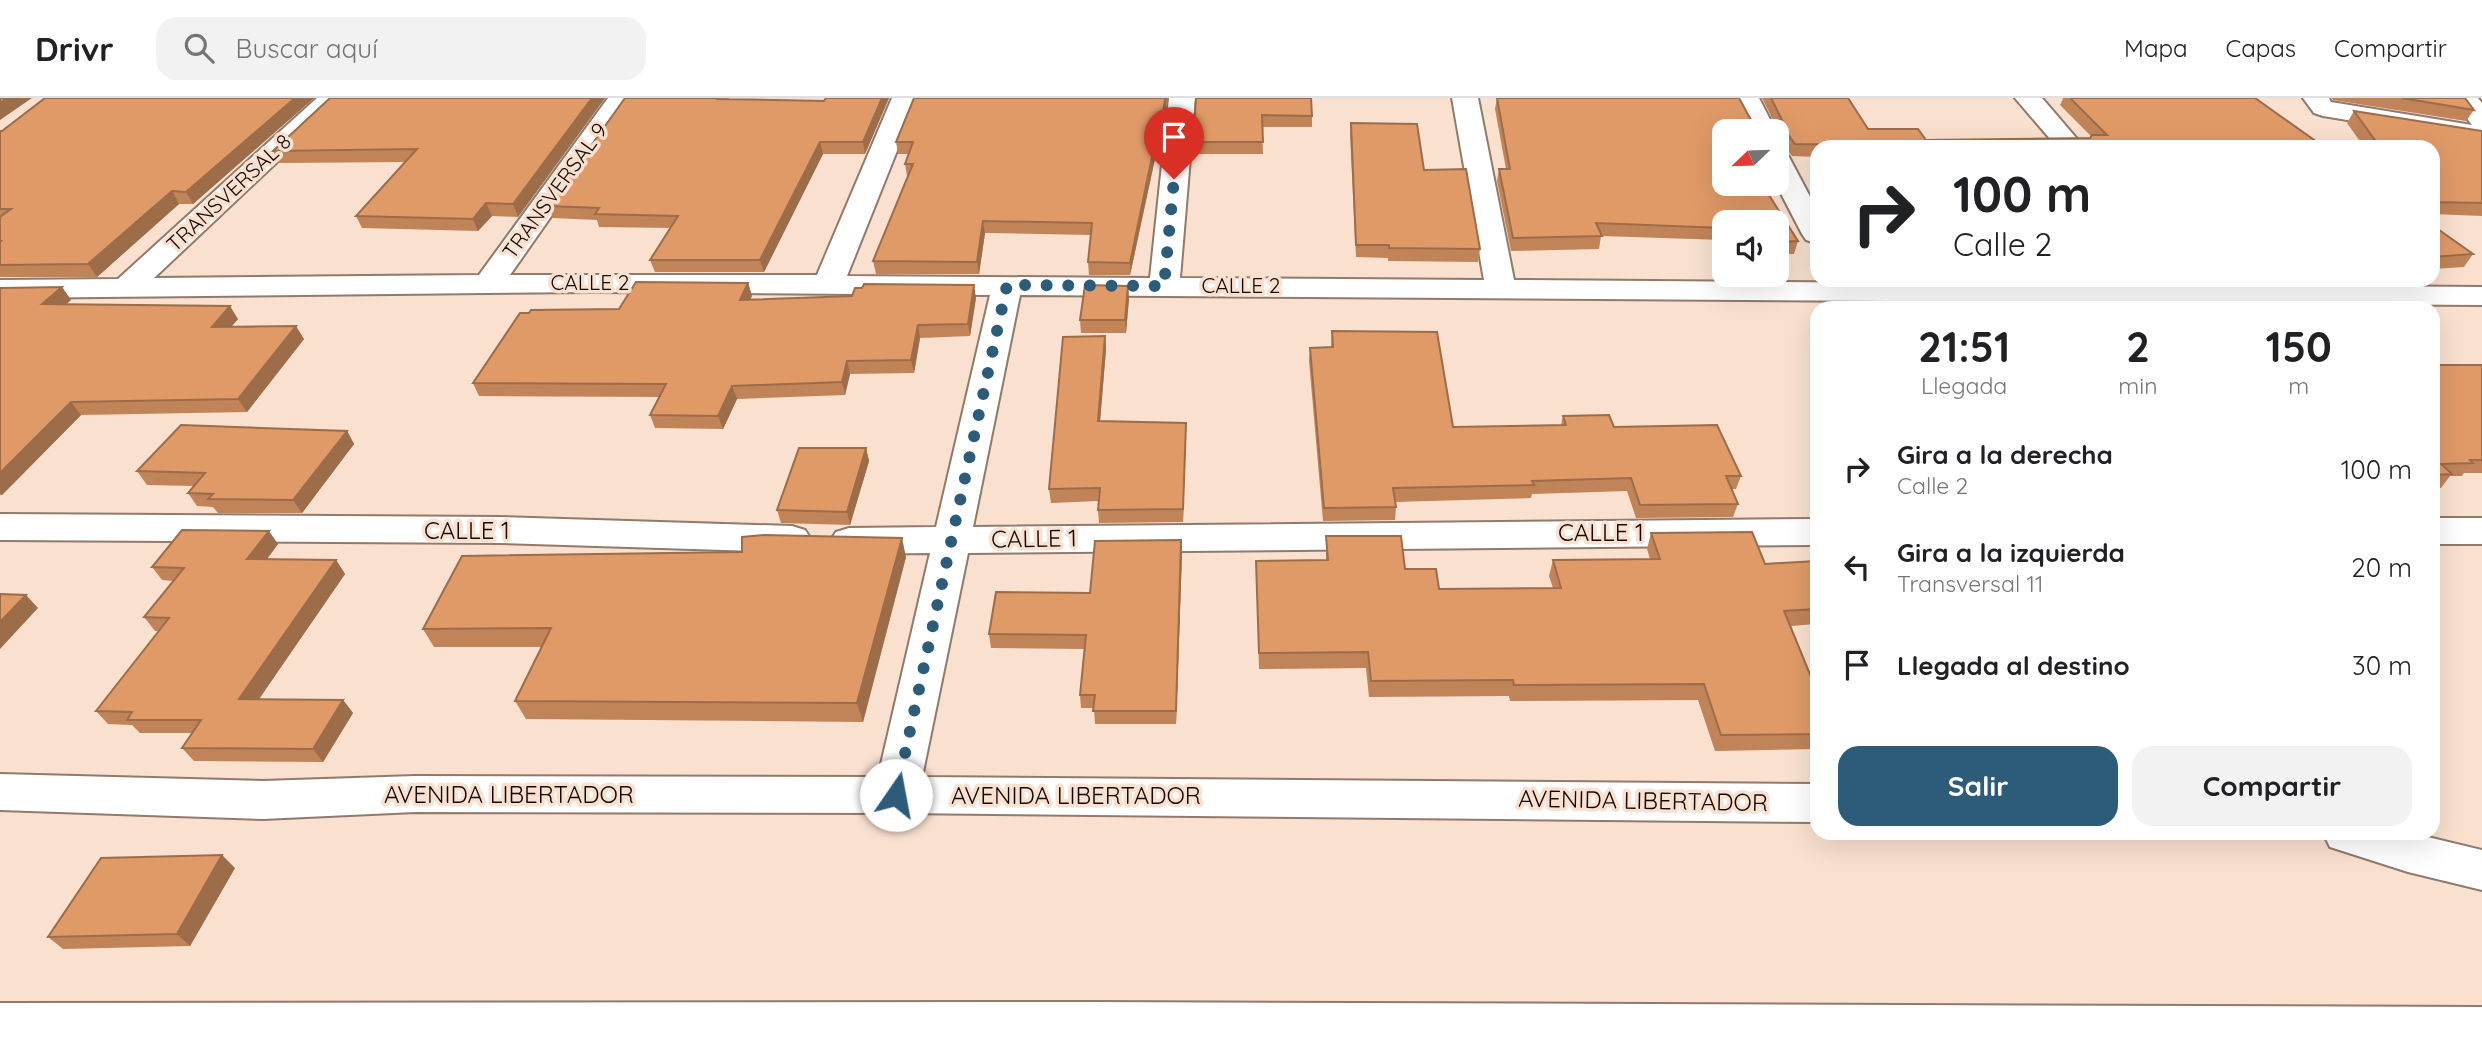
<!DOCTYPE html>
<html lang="es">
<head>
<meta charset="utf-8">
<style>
  body { margin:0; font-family:Quicksand,sans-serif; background:#f2f2f2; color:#202124; height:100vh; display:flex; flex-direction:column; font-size:26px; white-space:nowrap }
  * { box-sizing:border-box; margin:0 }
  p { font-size:23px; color:#757577 }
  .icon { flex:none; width:38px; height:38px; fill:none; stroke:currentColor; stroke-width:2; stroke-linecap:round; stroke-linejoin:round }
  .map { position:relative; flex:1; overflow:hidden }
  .side { position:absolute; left:1810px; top:203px; width:630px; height:539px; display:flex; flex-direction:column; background:#fff; border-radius:21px; box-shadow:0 7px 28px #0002 }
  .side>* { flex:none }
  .top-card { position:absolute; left:1810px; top:42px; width:630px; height:147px; border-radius:21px; box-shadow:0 7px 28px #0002; background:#fff; color:#202124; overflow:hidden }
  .needle { width:46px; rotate:247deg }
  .fabs { position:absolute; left:1712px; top:21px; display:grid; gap:14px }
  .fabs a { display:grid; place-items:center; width:77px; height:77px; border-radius:14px; background:#fff; box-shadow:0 7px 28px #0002; font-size:35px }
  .pin { position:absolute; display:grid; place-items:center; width:60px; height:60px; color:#fff; margin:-72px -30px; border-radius:50% 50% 50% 0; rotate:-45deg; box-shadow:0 0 7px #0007 }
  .pin .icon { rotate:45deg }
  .me { position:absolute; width:77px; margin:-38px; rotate:12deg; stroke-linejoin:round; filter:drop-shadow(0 0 5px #0008) }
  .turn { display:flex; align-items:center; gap:24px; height:147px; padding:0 28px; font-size:32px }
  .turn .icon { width:91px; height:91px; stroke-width:2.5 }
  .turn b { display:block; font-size:49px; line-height:60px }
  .eta { display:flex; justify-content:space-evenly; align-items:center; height:119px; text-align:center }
  .eta b { font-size:42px; font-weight:700; line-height:49px }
  .button { display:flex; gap:14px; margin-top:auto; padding:14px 28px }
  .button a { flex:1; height:80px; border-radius:21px; background:#2c5c7a; color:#fff; font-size:28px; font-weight:700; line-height:80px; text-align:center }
  .button a+a { background:#f2f2f2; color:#202124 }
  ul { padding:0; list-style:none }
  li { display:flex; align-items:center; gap:21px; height:98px; padding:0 28px }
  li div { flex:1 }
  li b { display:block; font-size:26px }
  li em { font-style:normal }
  header { display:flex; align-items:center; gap:42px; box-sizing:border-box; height:98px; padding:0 35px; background:#fff; border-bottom:2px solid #e0e0e0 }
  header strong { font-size:33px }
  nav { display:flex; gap:38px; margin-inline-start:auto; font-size:24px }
  .search { width:490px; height:63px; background:#f2f2f2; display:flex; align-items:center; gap:18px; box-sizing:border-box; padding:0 24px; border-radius:21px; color:#757577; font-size:26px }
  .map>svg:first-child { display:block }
</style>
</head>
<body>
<header>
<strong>Drivr</strong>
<div class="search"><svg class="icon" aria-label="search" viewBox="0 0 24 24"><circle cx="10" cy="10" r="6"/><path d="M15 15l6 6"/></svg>Buscar aquí</div>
<nav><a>Mapa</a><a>Capas</a><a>Compartir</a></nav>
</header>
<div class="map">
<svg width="2482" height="949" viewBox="0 0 2482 949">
  <rect width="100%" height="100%" fill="#f9e0cf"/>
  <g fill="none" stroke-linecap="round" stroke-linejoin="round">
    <defs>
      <g id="minor">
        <polygon points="317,0 345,0 154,180 479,177 608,0 634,0 510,177 817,177 892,0 918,0 847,178 1150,180 1169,0 1195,0 1180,180 1484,182 1452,0 1478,0 1514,182 2482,189 2482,207 1020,197 973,429 1816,421 1816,447 968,455 922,679 1816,686 1816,724 896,715 415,714 263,721 0,712 0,676 263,683 415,678 878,679 930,455 849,456 836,452 830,443 836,434 849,430 936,429 990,197 594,194 0,200 0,182 118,181"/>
        <polygon points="1733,0 1759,0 1776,33 1750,33"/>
        <polygon points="2015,0 2042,0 2084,49 2057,49"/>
        <polygon points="2303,0 2329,0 2331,4 2472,27 2452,0 2478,0 2482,5 2482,44 2323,18 2314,15"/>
        <polygon points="1776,51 1785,53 1789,59 1816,110 1816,145 1806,142 1802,136 1776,86"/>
        <polygon points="0,416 500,419 792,428 805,432 811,441 805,450 792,454 500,445 0,442"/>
        <rect x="2432" y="420" width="50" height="26"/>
        <polygon points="2323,735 2411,735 2482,752 2482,792 2408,774 2330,749"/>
      </g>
      <polygon id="major" points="1093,904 2482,909 2482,949 0,949 0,905"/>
    </defs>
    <!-- minor casing -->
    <use href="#minor" stroke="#907a6b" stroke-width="4"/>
    <!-- major casing -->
    <use href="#major" stroke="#907a6b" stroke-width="4"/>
    <!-- minor -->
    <use href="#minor" fill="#fff" fill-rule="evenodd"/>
    <!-- major -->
    <use href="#major" fill="#fff" fill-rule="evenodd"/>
  </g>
  <!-- wall -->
  <g fill="#c18459">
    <polygon points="45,0 314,0 193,106 179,106 97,179 0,179 0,33 2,33"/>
    <polygon points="330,0 605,0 518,119 492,118 478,133 362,130 356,118 406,64 279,65 273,53"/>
    <polygon points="625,0 729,0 728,2 824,3 889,0 865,56 823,56 764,174 655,174 650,162 670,130 599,129 597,122 553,120 548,108"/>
    <polygon points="914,0 1167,0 1160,56 1156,56 1130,177 1089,177 1088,164 1091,137 985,135 979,176 876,176 873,163 908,78 907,78 905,66 909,56 898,56 896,44"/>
    <polygon points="1196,0 1312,18 1312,29 1262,29 1263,56 1193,56 1193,44"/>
    <polygon points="1497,0 1751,22 1773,22 1762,0 1848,0 1868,31 1926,42 2090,40 2091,38 2060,7 2063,1 2062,0 2255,0 2324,49 1816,49 1816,59 1792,58 1786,50 1776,49 1776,33 1724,33 1798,143 1794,156 1776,156 1776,124 1724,124 1724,144 1723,142 1601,138 1599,151 1511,153 1497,83 1499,71 1506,71 1495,11"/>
    <polygon points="2332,0 2465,0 2474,12 2466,23 2333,2"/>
    <polygon points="2354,13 2482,33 2482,118 2432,116 2432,49 2364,49 2347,25"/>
    <polygon points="1351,25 1424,72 1480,151 1478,164 1388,163 1388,160 1356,159 1350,37"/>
    <polygon points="2432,127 2473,156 2464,169 2432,171"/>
    <polygon points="748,185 752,198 750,201 976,200 970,238 920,240 914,275 850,276 845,297 737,301 723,331 655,330 650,317 659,299 479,298 473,285 619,211"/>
    <polygon points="62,189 71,202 66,206 238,221 231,229 304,241 247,314 81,317 2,397 0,397 0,190"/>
    <polygon points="1129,200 1126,235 1081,235 1080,222"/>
    <polygon points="1332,233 1453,329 1561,327 1563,318 1614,329 1741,378 1736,391 1732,391 1738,406 1733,419 1636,420 1627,393 1532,396 1531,400 1395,404 1396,409 1395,422 1323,423 1309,263 1310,250 1331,249"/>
    <polygon points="1105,238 1106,251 1100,323 1186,325 1183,424 1099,425 1098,412 1099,403 1051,405 1049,391"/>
    <polygon points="2432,267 2482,267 2482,375 2464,375 2462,378 2450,378 2441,390 2432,390"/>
    <polygon points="347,333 354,346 302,415 218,415 213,409 197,408 188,395 194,388 147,387 137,373"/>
    <polygon points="866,350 869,363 850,427 781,425 777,412"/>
    <polygon points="1651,435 1765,466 1816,463 1816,526 1791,528 1816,591 1816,651 1715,653 1698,602 1510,603 1509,598 1369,599 1366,570 1259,571 1256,463 1326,462 1326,438 1405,471 1439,491 1553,490 1549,478 1553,462 1650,461 1647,451"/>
    <polygon points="1181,442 1182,456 1176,626 1095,626 1094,610 1081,610 1080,597 1084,551 991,550 989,536 1090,495"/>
    <polygon points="278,446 267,461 336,462 345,476 259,601 343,602 353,615 323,664 194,663 182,650 192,635 140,635 132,627 108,626 96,613 159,533 155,533 144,519 173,483 162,482 152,469"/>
    <polygon points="906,459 863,624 526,621 515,603 542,549 434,549 423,531"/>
    <polygon points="235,770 190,848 63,851 48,839"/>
  </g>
  <!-- shaded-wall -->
  <g fill="#9d6c49">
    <polygon points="7,0 32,0 0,22 0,5"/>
    <polygon points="295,0 314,0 193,106 186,94"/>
    <polygon points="592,0 605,0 518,119 513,106"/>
    <polygon points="882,0 889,0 865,56 863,44"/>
    <polygon points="1165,0 1167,0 1160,56 1160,44"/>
    <polygon points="820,44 823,56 764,174 760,162"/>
    <polygon points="1155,44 1156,56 1130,177 1130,165"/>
    <polygon points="172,93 179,106 97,179 88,166"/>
    <polygon points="486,105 492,118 478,133 473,121"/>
    <polygon points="983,123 985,135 979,176 977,164"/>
    <polygon points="748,185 752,198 744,215 740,202"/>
    <polygon points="974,187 976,200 970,238 968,226"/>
    <polygon points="1128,188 1129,200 1126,235 1125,222"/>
    <polygon points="62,189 71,202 52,219 42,206"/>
    <polygon points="230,208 238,221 220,242 212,229"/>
    <polygon points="918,227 920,240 914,275 911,262"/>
    <polygon points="296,228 304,241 247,314 238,301"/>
    <polygon points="1105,238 1106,251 1099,336 1098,323"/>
    <polygon points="847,263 850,276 845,297 842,284"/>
    <polygon points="732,288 737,301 723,331 718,318"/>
    <polygon points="71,304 81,317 2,397 0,395 0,375"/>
    <polygon points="1186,325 1186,338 1183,424 1183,411"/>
    <polygon points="347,333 354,346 302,415 293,402"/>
    <polygon points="866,350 869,363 850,427 847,414"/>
    <polygon points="269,433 278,446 257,474 247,461"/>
    <polygon points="902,440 906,459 863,624 857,605"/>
    <polygon points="1181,442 1182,456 1176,626 1176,613"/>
    <polygon points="336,462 345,476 250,614 239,601"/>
    <polygon points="26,497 38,510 0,551 0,524"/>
    <polygon points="343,602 353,615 323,664 313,651"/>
    <polygon points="222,757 235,770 190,848 177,836"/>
  </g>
  <!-- building -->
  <g fill="#e09a68" stroke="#9d6c49" stroke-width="2">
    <polygon points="0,0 7,0 0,5"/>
    <polygon points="45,0 295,0 186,94 172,93 88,166 0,167 0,144 1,143 0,143 0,119 11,111 0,111 0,33 2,33"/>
    <polygon points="330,0 592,0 513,106 486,105 473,121 356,118 417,51 273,53"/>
    <polygon points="625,0 719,0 718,1 824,3 826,0 882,0 863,44 820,44 760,162 650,162 678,118 595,116 599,110 548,108"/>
    <polygon points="914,0 1165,0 1160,44 1155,44 1130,165 1088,164 1092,125 983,123 977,164 873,163 913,66 905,66 913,44 896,44"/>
    <polygon points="1196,0 1311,0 1312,18 1262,17 1263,44 1193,44"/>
    <polygon points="1497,0 1739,0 1751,22 1782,22 1771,0 1848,0 1868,31 1918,31 1926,42 2090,40 2092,37 2107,37 2070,0 2255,0 2324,49 1880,49 1879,47 1795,46 1789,38 1780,36 1777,39 1776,46 1776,33 1724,33 1724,86 1762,86 1798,143 1776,144 1776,124 1724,124 1724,130 1596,125 1602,138 1513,140 1499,71 1510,71"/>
    <polygon points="2402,0 2465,0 2474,12"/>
    <polygon points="2354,13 2482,33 2482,105 2432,104 2432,49 2380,49"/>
    <polygon points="1351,25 1417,26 1424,72 1466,71 1480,151 1389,150 1389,147 1356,147"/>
    <polygon points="2432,127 2473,156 2432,159"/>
    <polygon points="636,184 748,185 740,202 852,198 855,190 862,190 864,186 974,187 968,226 918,227 911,262 847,263 842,284 732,288 718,318 650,317 666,286 473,285 520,215 529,215 531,212 619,211"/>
    <polygon points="1085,187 1128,188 1125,222 1080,222"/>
    <polygon points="62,189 42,206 230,208 212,229 296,228 238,301 71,304 0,375 0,190"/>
    <polygon points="1987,209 1988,210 1926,210"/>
    <polygon points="1332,233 1437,234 1453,329 1566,327 1563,318 1609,317 1614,329 1717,327 1741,378 1726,378 1738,406 1640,407 1631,380 1532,383 1534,387 1393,390 1396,409 1324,410 1310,250 1333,249"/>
    <polygon points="1105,238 1098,323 1186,325 1183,411 1098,412 1100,390 1049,391 1063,239"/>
    <polygon points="2432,267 2482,267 2482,362 2470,362 2473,365 2441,366 2452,376 2432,377"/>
    <polygon points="181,327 347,333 293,402 208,401 213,396 188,395 205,375 137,373"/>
    <polygon points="799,350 866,350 847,414 777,412"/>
    <polygon points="182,432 269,433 247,461 336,462 239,601 343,602 313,651 182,650 201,622 127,622 132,614 96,613 169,520 144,519 184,470 152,469"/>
    <polygon points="1752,434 1765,466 1816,463 1816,511 1784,513 1816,591 1816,636 1721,637 1704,586 1514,587 1513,582 1371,583 1368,554 1259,555 1256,463 1328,462 1326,438 1401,438 1405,471 1436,471 1439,491 1561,490 1553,462 1660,461 1651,435"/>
    <polygon points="764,437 902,440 857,605 515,603 551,530 423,531 462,458 742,454 742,439"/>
    <polygon points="1181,442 1176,613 1093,613 1095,597 1080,597 1086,537 989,536 996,494 1090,495 1095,443"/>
    <polygon points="0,496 26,497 0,524"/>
    <polygon points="222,757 177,836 48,839 101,760"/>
  </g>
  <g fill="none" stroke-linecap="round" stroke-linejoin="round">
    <!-- route -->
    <polyline stroke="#2c5c7a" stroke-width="12" stroke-dasharray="0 21.6" points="896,697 1007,187 1164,188 1174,81"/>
  </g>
  <g text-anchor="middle" stroke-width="7" stroke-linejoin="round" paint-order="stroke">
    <!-- far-street labels -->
    <g font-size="21" fill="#110905" stroke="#f9e0cf">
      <text transform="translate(555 93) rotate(-54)" y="7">TRANSVERSAL 9</text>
      <text transform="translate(229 95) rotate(-43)" y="7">TRANSVERSAL 8</text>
      <text x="590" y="192">CALLE 2</text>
      <text x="1241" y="195">CALLE 2</text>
    </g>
    <!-- street labels -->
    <g font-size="24" fill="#110905" stroke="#f9e0cf">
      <text x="467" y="441">CALLE 1</text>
      <text x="1601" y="443">CALLE 1</text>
      <text transform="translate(1034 441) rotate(-1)" y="8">CALLE 1</text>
      <text x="509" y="705">AVENIDA LIBERTADOR</text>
      <text x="1076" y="706">AVENIDA LIBERTADOR</text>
      <text transform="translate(1643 703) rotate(1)" y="8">AVENIDA LIBERTADOR</text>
    </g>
  </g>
</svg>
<div class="fabs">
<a><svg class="needle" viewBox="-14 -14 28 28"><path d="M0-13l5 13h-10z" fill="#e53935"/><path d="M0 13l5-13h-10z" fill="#757577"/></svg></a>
<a><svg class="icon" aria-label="sound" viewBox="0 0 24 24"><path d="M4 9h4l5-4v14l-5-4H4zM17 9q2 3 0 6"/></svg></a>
</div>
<div class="pin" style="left:1174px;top:81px;background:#d93025"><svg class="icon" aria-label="arrive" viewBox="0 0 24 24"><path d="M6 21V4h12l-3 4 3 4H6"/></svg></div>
<svg class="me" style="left:896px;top:697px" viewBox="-20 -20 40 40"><circle r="19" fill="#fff"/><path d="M0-13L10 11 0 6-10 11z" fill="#2c5c7a"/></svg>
<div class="top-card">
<div class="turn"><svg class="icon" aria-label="right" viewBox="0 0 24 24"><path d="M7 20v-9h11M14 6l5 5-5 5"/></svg><div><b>100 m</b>Calle 2</div></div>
</div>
<section class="side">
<div class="eta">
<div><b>21:51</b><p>Llegada</p></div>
<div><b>2</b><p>min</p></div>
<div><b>150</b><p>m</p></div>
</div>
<ul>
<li><svg class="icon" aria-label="right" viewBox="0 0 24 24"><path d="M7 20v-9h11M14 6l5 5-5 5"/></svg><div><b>Gira a la derecha</b><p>Calle 2</p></div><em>100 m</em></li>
<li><svg class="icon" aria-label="left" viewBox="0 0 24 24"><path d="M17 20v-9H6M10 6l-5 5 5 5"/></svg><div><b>Gira a la izquierda</b><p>Transversal 11</p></div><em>20 m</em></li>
<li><svg class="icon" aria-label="arrive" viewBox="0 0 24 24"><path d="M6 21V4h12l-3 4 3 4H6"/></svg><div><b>Llegada al destino</b></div><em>30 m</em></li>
</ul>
<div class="button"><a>Salir</a><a>Compartir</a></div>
</section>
</div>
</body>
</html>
